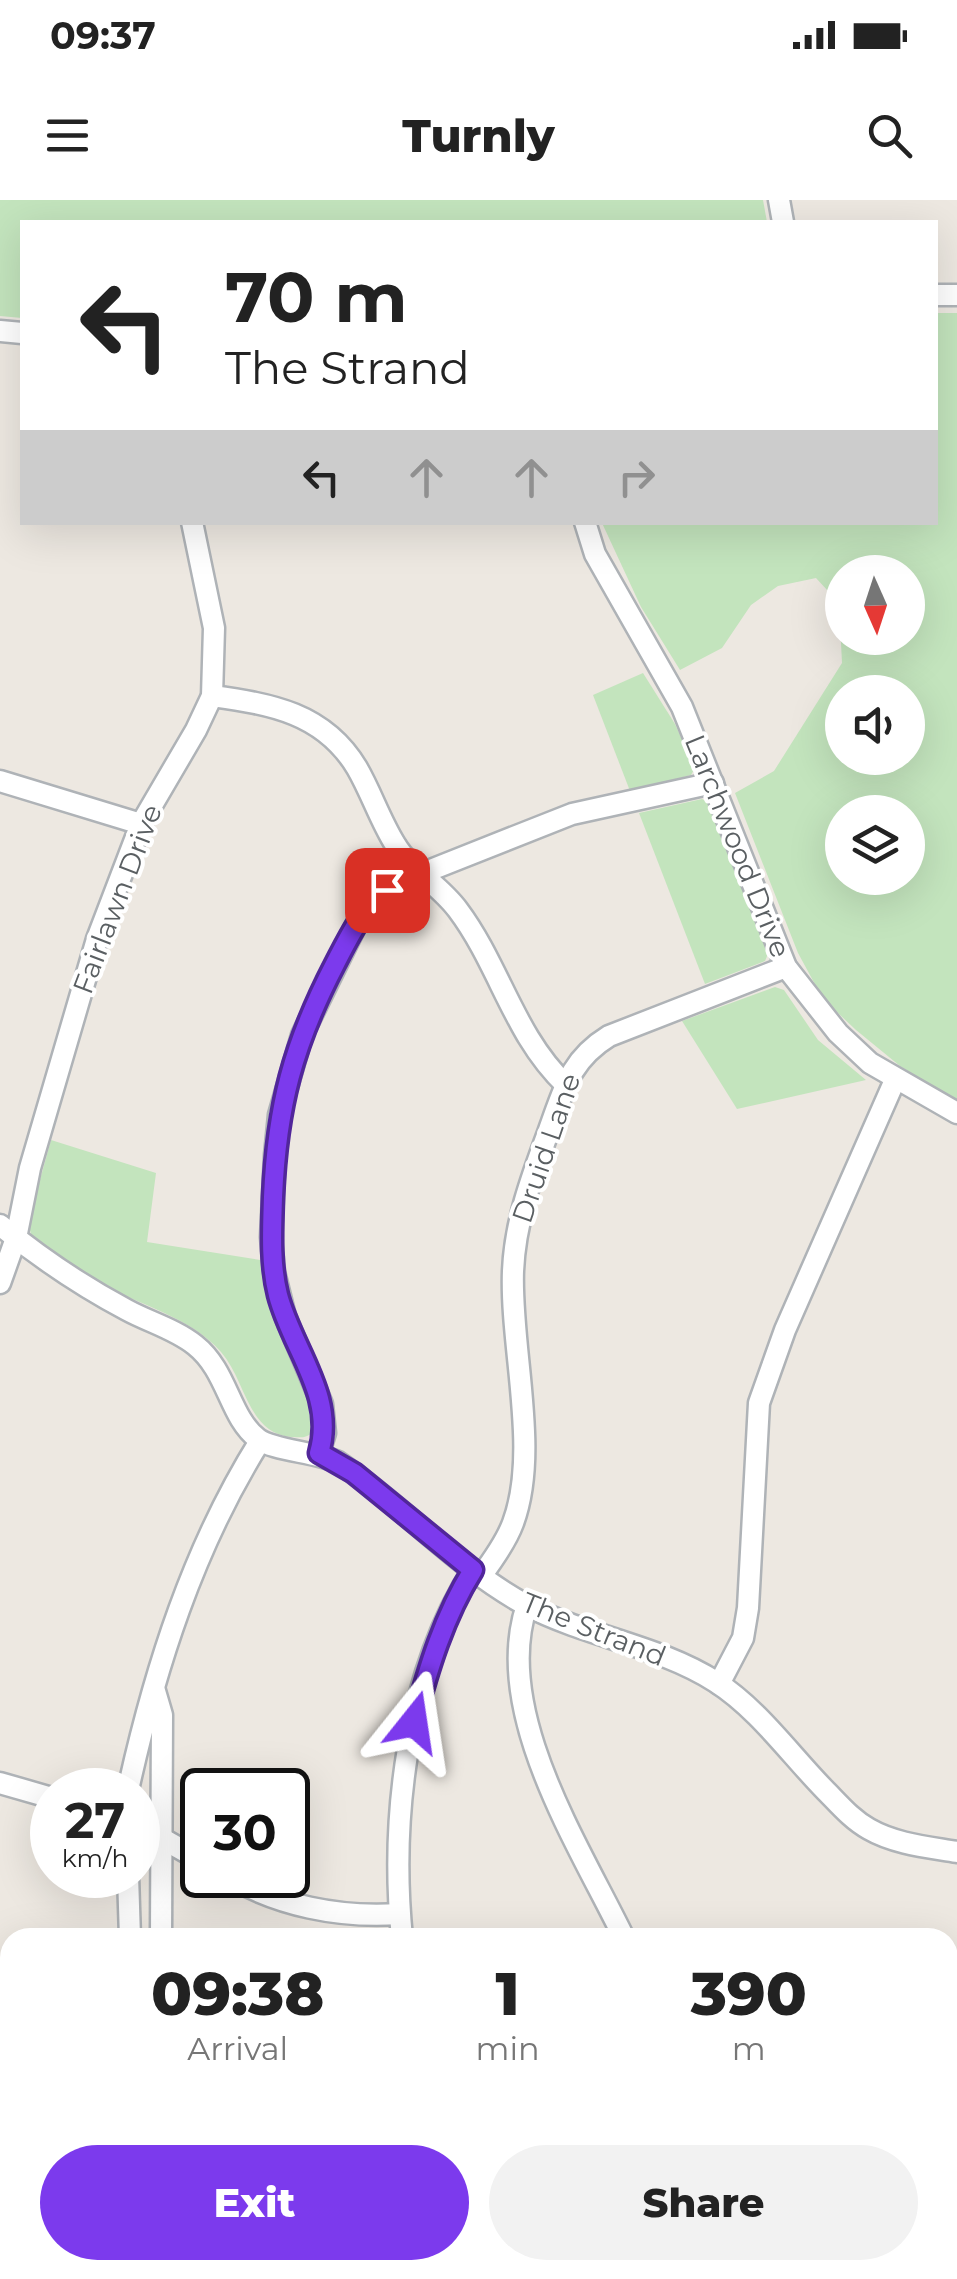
<!DOCTYPE html>
<html lang="en">
<head>
<meta charset="utf-8">
<style>
  body { margin:0; font-family:Montserrat,sans-serif; background:#f2f2f2; color:#222; height:100vh; display:flex; flex-direction:column; font-size:38px; white-space:nowrap }
  * { box-sizing:border-box; margin:0 }
  p { font-size:32px; color:#767676 }
  .icon { flex:none; width:55px; height:55px; fill:none; stroke:currentColor; stroke-width:2; stroke-linecap:round; stroke-linejoin:round }
  .map { position:relative; flex:1; overflow:hidden }
  .details { position:absolute; left:0px; top:1728px; width:958px; height:352px; display:flex; flex-direction:column; background:#fff; border-radius:30px 30px 0 0; box-shadow:0 10px 40px #0002 }
  .details>* { flex:none }
  .banner { position:absolute; left:20px; top:20px; width:918px; height:305px; border-radius:0px; box-shadow:0 10px 40px #0002; background:#fff; color:#222; overflow:hidden }
  .needle { width:65px; rotate:177deg }
  .buttons { position:absolute; left:825px; top:355px; display:grid; gap:20px }
  .buttons a { display:grid; place-items:center; width:100px; height:100px; border-radius:50%; background:#fff; box-shadow:0 10px 40px #0002; font-size:50px }
  .speed { position:absolute; left:30px; top:1568px; display:flex; gap:20px; font-size:50px; font-weight:700; text-align:center }
  .speed>* { display:grid; place-content:center; width:130px; height:130px; border-radius:50%; background:#fff; box-shadow:0 10px 40px #0002; line-height:1 }
  .speed small { font-size:25px; font-weight:400 }
  .speed .limit { border:5px solid #111; border-radius:15px; background:#fff; color:#111 }
  .pin { position:absolute; display:grid; place-items:center; width:85px; height:85px; color:#fff; margin:-42px; border-radius:20px; box-shadow:0 5px 15px #0006 }
  .me { position:absolute; width:110px; margin:-55px; rotate:15deg; stroke-linejoin:round; filter:drop-shadow(0 0 8px #0008) }
  .turn { display:flex; align-items:center; gap:35px; height:210px; padding:0 40px; font-size:45px }
  .turn .icon { width:130px; height:130px; stroke-width:2.5 }
  .turn b { display:block; font-size:70px; line-height:85px }
  .lanes { display:flex; align-items:center; height:95px; padding:0 40px; background:#0003; justify-content:center; gap:50px; direction:ltr }
  .lanes .off { opacity:.35 }
  .eta { display:flex; justify-content:space-evenly; align-items:center; height:170px; text-align:center }
  .eta b { font-size:60px; font-weight:800; line-height:70px }
  .button { display:flex; gap:20px; margin-top:auto; padding:20px 40px }
  .button a { flex:1; height:115px; border-radius:60px; background:#7c3aed; color:#fff; font-size:40px; font-weight:800; line-height:115px; text-align:center }
  .button a+a { background:#f2f2f2; color:#222 }
  .status { display:flex; justify-content:space-between; align-items:center; height:70px; padding:0 50px; background:#fff; direction:ltr }
  .status svg { height:28px; fill:currentColor }
  header { display:flex; justify-content:space-between; align-items:center; height:130px; padding:0 40px; background:#fff; font-size:45px; font-weight:800 }
  .map>svg:first-child { display:block }
</style>
</head>
<body>
<div class="status"><b>09:37</b><svg viewBox="0 0 49 12"><path d="M0 12V9h3v3zM5 12V6h3v6zM10 12V3h3v9zM15 12V0h3v12zM26 1h20v11H26zM47 4h2v5h-2z"/></svg></div>
<header><svg class="icon" aria-label="menu" viewBox="0 0 24 24"><path d="M4 6h16M4 12h16M4 18h16"/></svg>Turnly<svg class="icon" aria-label="search" viewBox="0 0 24 24"><circle cx="10" cy="10" r="6"/><path d="M15 15l6 6"/></svg></header>
<div class="map">
<svg width="957" height="2079" viewBox="0 0 957 2079">
  <rect width="100%" height="100%" fill="#ede8e1"/>
  <!-- green -->
  <g fill="#c3e4bd" fill-rule="evenodd">
    <polygon points="0,0 763,0 767,22 22,22 22,118 0,116"/>
    <path d="M935,113H957V901L900,866L856,830L823,799L798,753L735,593L774,571L842,463L839,403L816,378L778,386L751,405L722,448L680,470L641,407L602,323L935,322ZM842,372H908V438H842ZM842,492H908V558H842ZM842,612H908V678H842Z"/>
    <polygon points="643,473 675,524 695,568 691,575 630,591 593,495"/>
    <polygon points="702,599 708,602 768,754 765,761 705,784 639,613"/>
    <polygon points="775,787 784,790 818,840 866,880 737,909 682,821"/>
    <path d="M51,940L156,973L147,1042L260,1060C263,1075 266,1092 271,1106C287,1147 316,1189 312,1233C304,1239 300,1237 291,1237C247,1233 246,1180 221,1152C192,1118 138,1104 100,1084C75,1071 53,1050 31,1034L28,1023Z"/>
    <polygon points="954,1850 957,1853 957,1954 948,1945 948,1855"/>
    <polygon points="801,2070 871,2070 879,2079 801,2079"/>
  </g>
  <!-- water -->
  <polygon fill="#a0e2fe" points="948,1945 957,1954 957,2079 877,2079 871,2070 948,2070"/>
  <g fill="none" stroke-linecap="round" stroke-linejoin="round">
    <defs>
      <g id="street">
        <polyline points="779,0 783,22"/>
        <polyline points="935,95 957,95"/>
        <polyline points="0,131 22,133"/>
        <polyline points="585,322 595,354 682,507 786,767 838,833 870,863 957,913"/>
        <path d="M212,496C271,504 324,513 357,568C371,592 380,620 395,644C410,670 440,685 458,710C500,766 514,836 566,885"/>
        <polyline points="0,581 141,624"/>
        <path d="M0,1025C40,1058 80,1085 127,1110C149,1122 175,1129 195,1145C228,1171 229,1217 258,1239C272,1250 315,1252 338,1262C403,1306 456,1367 526,1405C587,1437 658,1445 716,1482C758,1509 789,1553 824,1589C838,1603 851,1619 869,1629C895,1644 928,1647 957,1652"/>
        <polyline points="0,1083 16,1038 30,968 97,739 141,624 196,530 212,496 214,428 192,322"/>
        <polyline points="319,1253 325,1233 322,1204 285,1116 274,1072 271,1037 275,955 279,915 302,835 356,725 376,698 423,673 572,614 713,583"/>
        <path d="M481,1376C493,1360 506,1342 513,1323C540,1251 510,1148 513,1071C515,1021 532,976 549,930C564,889 570,860 609,836L786,767"/>
        <path d="M527,1405C491,1511 579,1645 624,1738"/>
        <polyline points="719,1484 743,1438 748,1408 759,1203 785,1130 895,880"/>
        <polyline points="155,1491 162,1515 161,1738"/>
        <polyline points="0,1583 52,1598"/>
        <path d="M128,1590C155,1468 193,1348 260,1241"/>
        <polyline points="138,1625 202,1661"/>
        <polyline points="128,1675 130,1738"/>
        <path d="M226,1675C278,1706 339,1718 399,1714"/>
        <path d="M402,1738C390,1618 407,1472 473,1370"/>
        <polyline points="948,1838 957,1831"/>
        <polyline points="186,2070 188,2079"/>
        <polyline points="504,2070 505,2079"/>
        <polyline points="639,2070 641,2079"/>
        <polyline points="785,2070 786,2079"/>
        <polyline points="131,2079 132,2070"/>
      </g>
    </defs>
    <!-- street casing -->
    <use href="#street" stroke="#afb3b7" stroke-width="25"/>
    <!-- street -->
    <use href="#street" stroke="#fff" stroke-width="20"/>
  </g>
  <g fill="none" stroke-linecap="round" stroke-linejoin="round">
    <defs>
      <path id="route" d="M387,690C362,709 349,737 335,764C293,845 277,906 273,997C272,1030 270,1063 278,1095C292,1149 336,1196 319,1253L354,1273L473,1370C444,1416 428,1469 414,1522"/>
    </defs>
    <!-- route casing -->
    <use href="#route" stroke="#51269a" stroke-width="25"/>
    <!-- route -->
    <use href="#route" stroke="#7c3aed" stroke-width="18"/>
  </g>
  <g text-anchor="middle" stroke-width="8" stroke-linejoin="round" paint-order="stroke">
    <!-- street labels -->
    <g font-size="28" fill="#5a5f62" stroke="#fff">
      <text transform="translate(738 646) rotate(68)" y="10">Larchwood Drive</text>
      <text transform="translate(117 699) rotate(-69)" y="10">Fairlawn Drive</text>
      <text transform="translate(546 948) rotate(-71)" y="10">Druid Lane</text>
      <text transform="translate(594 1429) rotate(22)" y="10">The Strand</text>
    </g>
  </g>
</svg>
<div class="buttons">
<a><svg class="needle" viewBox="-14 -14 28 28"><path d="M0-13l5 13h-10z" fill="#e53935"/><path d="M0 13l5-13h-10z" fill="#767676"/></svg></a>
<a><svg class="icon" aria-label="sound" viewBox="0 0 24 24"><path d="M4 9h4l5-4v14l-5-4H4zM17 9q2 3 0 6"/></svg></a>
<a><svg class="icon" aria-label="layers" viewBox="0 0 24 24"><path d="M12 4l9 5-9 5-9-5zM3 14l9 5 9-5"/></svg></a>
</div>
<div class="speed"><div>27<small>km/h</small></div><div class="limit">30</div></div>
<div class="pin" style="left:387px;top:690px;background:#d93025"><svg class="icon" aria-label="arrive" viewBox="0 0 24 24"><path d="M6 21V4h12l-3 4 3 4H6"/></svg></div>
<svg class="me" style="left:414px;top:1522px" viewBox="-20 -20 40 40"><path d="M0-17L14 15 0 8-14 15z" fill="#7c3aed" stroke="#fff" stroke-width="4"/></svg>
<div class="banner">
<div class="turn"><svg class="icon" aria-label="left" viewBox="0 0 24 24"><path d="M17 20v-9H6M10 6l-5 5 5 5"/></svg><div><b>70 m</b>The Strand</div></div>
<div class="lanes"><svg class="icon" aria-label="left" viewBox="0 0 24 24"><path d="M17 20v-9H6M10 6l-5 5 5 5"/></svg><svg class="icon off" aria-label="ahead" viewBox="0 0 24 24"><path d="M12 20V5M6 11l6-6 6 6"/></svg><svg class="icon off" aria-label="ahead" viewBox="0 0 24 24"><path d="M12 20V5M6 11l6-6 6 6"/></svg><svg class="icon off" aria-label="right" viewBox="0 0 24 24"><path d="M7 20v-9h11M14 6l5 5-5 5"/></svg></div>
</div>
<section class="details">
<div class="eta">
<div><b>09:38</b><p>Arrival</p></div>
<div><b>1</b><p>min</p></div>
<div><b>390</b><p>m</p></div>
</div>
<div class="button"><a>Exit</a><a>Share</a></div>
</section>
</div>
</body>
</html>
